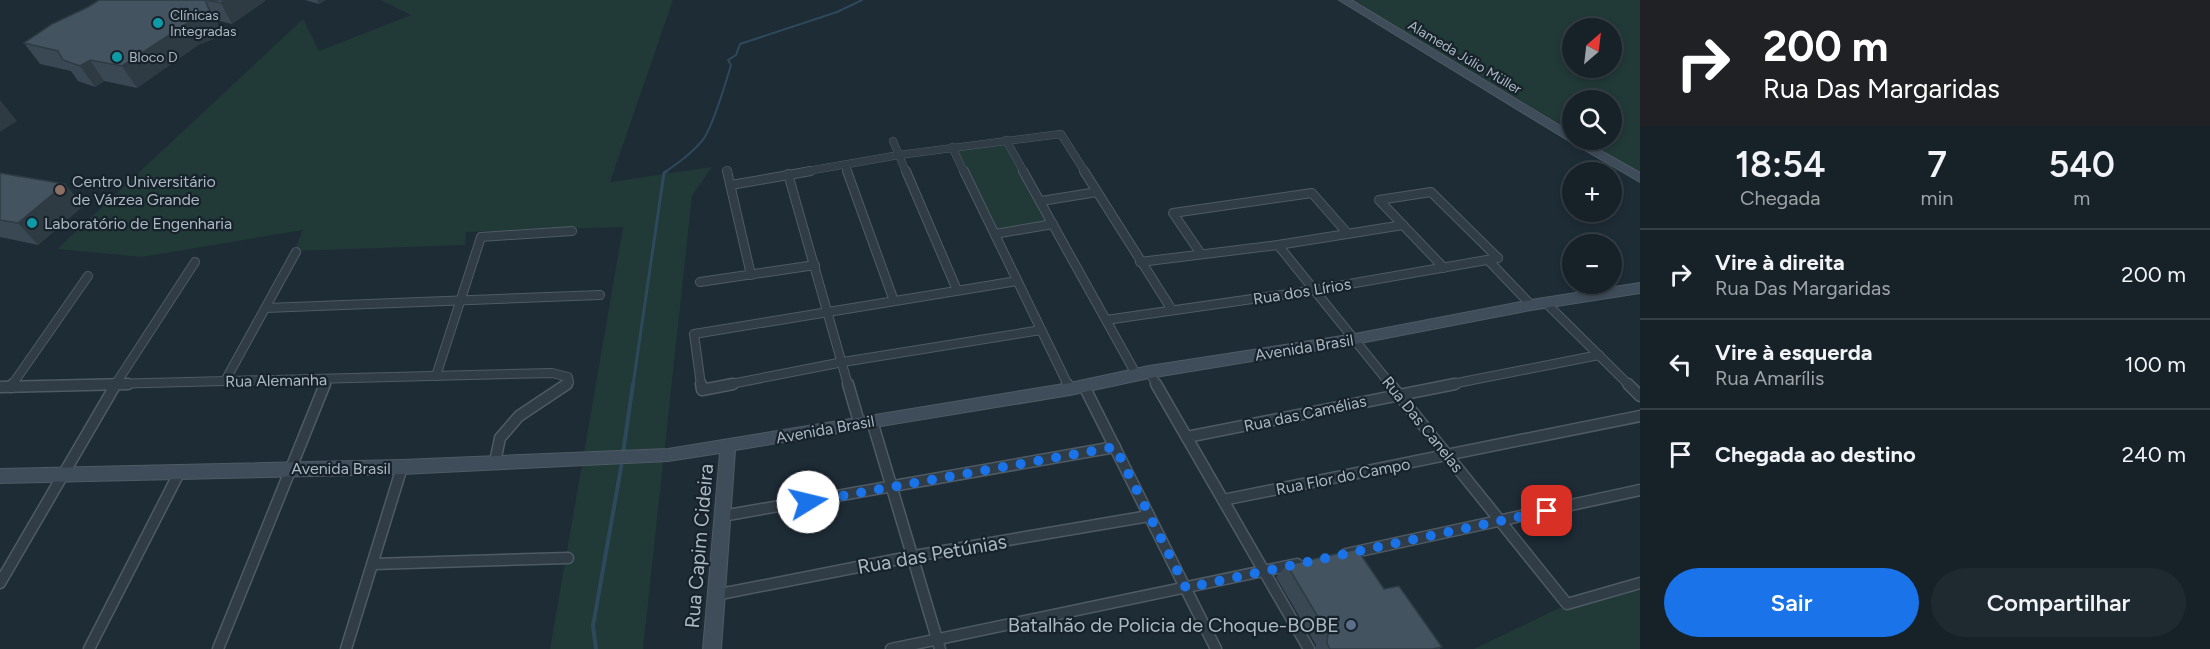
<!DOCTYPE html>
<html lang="pt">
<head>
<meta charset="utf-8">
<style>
  body { margin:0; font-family:Figtree,sans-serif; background:#1f2930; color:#f1f3f6; height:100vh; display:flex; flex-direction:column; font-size:22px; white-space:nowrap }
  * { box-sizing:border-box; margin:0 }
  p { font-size:20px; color:#9ea3a8 }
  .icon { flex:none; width:33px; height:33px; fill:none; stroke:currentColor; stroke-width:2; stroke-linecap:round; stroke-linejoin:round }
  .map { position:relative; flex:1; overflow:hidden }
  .panel { display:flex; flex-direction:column; background:#162128; width:570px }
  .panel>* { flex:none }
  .banner { background:#202124; color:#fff; overflow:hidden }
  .needle { width:39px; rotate:28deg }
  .fabs { position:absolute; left:1562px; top:18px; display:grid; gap:12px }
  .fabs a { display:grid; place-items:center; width:60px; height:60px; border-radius:50%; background:#162128; box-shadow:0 3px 9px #0003,0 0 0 2px #353e45; font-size:30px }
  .pin { position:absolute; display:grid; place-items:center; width:51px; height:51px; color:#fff; margin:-26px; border-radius:12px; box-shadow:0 3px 9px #0006 }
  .me { position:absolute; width:66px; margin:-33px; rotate:81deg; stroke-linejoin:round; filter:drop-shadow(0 0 4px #0008) }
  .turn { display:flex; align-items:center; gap:21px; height:126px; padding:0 24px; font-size:27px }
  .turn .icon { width:78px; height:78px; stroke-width:2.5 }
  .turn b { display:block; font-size:42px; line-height:51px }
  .eta { display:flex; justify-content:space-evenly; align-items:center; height:102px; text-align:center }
  .eta b { font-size:36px; font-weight:600; line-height:42px }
  .primary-button { display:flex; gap:12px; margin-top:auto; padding:12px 24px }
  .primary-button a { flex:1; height:69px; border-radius:36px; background:#1a73e8; color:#fff; font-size:24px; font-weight:600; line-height:69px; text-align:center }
  .primary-button a+a { background:#1f2930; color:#f1f3f6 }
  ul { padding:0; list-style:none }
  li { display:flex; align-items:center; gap:18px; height:90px; padding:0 24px; border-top:2px solid #353e45 }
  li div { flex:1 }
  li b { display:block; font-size:22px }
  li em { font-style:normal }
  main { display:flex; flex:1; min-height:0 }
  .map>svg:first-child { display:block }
</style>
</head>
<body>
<main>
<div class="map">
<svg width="1640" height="649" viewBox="0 0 1640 649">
  <rect width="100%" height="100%" fill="#1e2c36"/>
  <!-- green -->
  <g fill="#213937" fill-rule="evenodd">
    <polygon points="380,0 673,0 610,182 712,167 692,196 643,649 550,649 623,227 466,232 465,245 294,251 303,230 142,257 57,249 303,19 319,51 411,15"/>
    <path d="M1352,0H1640V173L1585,140H1611V100H1572V132ZM1572,28H1611V68H1572Z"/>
    <polygon points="1003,141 1049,224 997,232 955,148"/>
    <polygon points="1640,587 1640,649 1474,649 1557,609"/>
  </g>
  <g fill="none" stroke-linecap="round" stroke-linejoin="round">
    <!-- stream-far2 -->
    <path stroke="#2e495c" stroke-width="2" d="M665,172C678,163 691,154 702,141C712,129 726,82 731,65L728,60L736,55L740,44L837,12L862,0"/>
    <!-- stream-far1 -->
    <polyline stroke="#2e495c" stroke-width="3" points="633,385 664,173 667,171"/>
    <!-- stream -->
    <g stroke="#2e495c" stroke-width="4">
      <polyline points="623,453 633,384"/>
      <polyline points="596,649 593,626 622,462"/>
    </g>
    <defs>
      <g id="street-far2">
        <polyline points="1006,140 1024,172"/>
        <polyline points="893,141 906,172"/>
        <polyline points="952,147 964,172"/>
        <polyline points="845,165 848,172"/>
        <polyline points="727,170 728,172"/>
        <polyline points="802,172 899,155 1061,134 1085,172"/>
      </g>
      <g id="street-far1">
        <polyline points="727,171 751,275"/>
        <polyline points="847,171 894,301"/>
        <polyline points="906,171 957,290"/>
        <polyline points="964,171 1068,385"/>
        <polyline points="1023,171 1136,374"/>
        <polyline points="1084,171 1172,310"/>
        <polyline points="788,174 848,385"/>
        <polyline points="731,185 811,171"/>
        <polyline points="1041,201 1097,192"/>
        <polyline points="995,234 1053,224"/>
        <polyline points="1278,245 1391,385"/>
        <polyline points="1201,254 1173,213 1312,193 1348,234"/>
        <polyline points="1488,260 1531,305"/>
        <polyline points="1140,262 1278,245 1403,225"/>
        <polyline points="1444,268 1379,200 1431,192 1498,258"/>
        <polyline points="700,282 815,265"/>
        <polyline points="1546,303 1629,385"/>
        <polyline points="266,308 600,295"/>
        <polyline points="1106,320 1315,290 1498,258"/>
        <polyline points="1149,372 1157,385"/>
        <polyline points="436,376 481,237 572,231"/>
        <polyline points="225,381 296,252"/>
        <polyline points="12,385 88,276"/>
        <polyline points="69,385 552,373 568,377 569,382 566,385"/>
        <polyline points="115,385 195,262"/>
        <polyline points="325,385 327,380"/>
        <polyline points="701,385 694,334 1017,281"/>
        <polyline points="726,385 843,362 1041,330"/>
        <polyline points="1447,385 1599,355"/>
      </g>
      <g id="street">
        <polyline points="701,384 702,390 733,384"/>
        <polyline points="848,384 859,422"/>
        <polyline points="1067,384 1070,389"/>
        <polyline points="1156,384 1309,649"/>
        <polyline points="1390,384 1567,604 1640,583"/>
        <polyline points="1628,384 1640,396"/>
        <polyline points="1084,386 1216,649"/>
        <polyline points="0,387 128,384"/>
        <polyline points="11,387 13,384"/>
        <polyline points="872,421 940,649"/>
        <polyline points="1187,437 1455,384"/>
        <polyline points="495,462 500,438 519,416 567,384"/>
        <polyline points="1223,500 1640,416"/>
        <polyline points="722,516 1115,447"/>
        <polyline points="1346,554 1640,490"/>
        <polyline points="374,564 568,558"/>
        <polyline points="0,583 116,384"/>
        <polyline points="715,595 914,556 1149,516"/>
        <polyline points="89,649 179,473"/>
        <polyline points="218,649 325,384"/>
        <polyline points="346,649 402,467"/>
        <polyline points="891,649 1297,564"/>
      </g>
      <g id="secondary">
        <polygon points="1339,0 1351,0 1572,133 1572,140 1582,140 1640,173 1640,182 1571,142"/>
        <polygon points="1640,283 1640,293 1531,310 1355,344 1149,378 1070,395 735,450 721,649 703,649 720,453 668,461 402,474 0,483 0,469 402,460 668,449 1070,383 1149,366 1355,334 1531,300"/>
      </g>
    </defs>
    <!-- street-far2 casing -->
    <use href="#street-far2" stroke="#4e5b65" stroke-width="8"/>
    <!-- street-far1 casing -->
    <use href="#street-far1" stroke="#4e5b65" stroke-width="10"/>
    <!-- street casing -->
    <use href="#street" stroke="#4e5b65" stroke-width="13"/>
    <!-- secondary casing -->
    <use href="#secondary" stroke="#4e5b65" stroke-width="2"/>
    <!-- street-far2 -->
    <use href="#street-far2" stroke="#313d46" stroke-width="7"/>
    <!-- street-far1 -->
    <use href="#street-far1" stroke="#313d46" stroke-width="8"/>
    <!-- street -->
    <use href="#street" stroke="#313d46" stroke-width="10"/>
    <!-- secondary -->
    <use href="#secondary" fill="#3f4d5a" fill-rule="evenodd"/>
  </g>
  <!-- wall -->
  <g fill="#3a4853">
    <polygon points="99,0 264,0 265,1 232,24 216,20 223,35 198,45 137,88 104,81 95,87 78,81 71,71 40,64 24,43"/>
    <polygon points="305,0 326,0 319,4"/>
    <polygon points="0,173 65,184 83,206 38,245 0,237"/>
    <polygon points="1287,565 1384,589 1442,647 1439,649 1315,649 1316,645 1276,577"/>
  </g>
  <!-- shaded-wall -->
  <g fill="#2f3b43">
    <polygon points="205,0 216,20 223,35 198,45 137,88 122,66"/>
    <polygon points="225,0 264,0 265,1 232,24 221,3"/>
    <polygon points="317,0 326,0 319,4"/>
    <polygon points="90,60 104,81 95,87 80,66"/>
    <polygon points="0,100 17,121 0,132"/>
    <polygon points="65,184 83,206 38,245 18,223"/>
  </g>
  <!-- building -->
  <g fill="#435460" stroke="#2f3b43" stroke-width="1.5">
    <polygon points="99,0 205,0 211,14 186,24 122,66 90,60 80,66 63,60 58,51 24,43 52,24 88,7"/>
    <polygon points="207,0 225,0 221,3"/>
    <polygon points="0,173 65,184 18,223 0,220"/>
    <polygon points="1357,549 1384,589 1399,586 1442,647 1433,649 1330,649 1327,643 1328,634 1287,565"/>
  </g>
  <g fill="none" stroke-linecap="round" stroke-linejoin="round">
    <!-- route -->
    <polyline stroke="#1a73e8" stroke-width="10" stroke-dasharray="0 18" points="808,502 1115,447 1186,588 1547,511"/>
  </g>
  <!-- markers -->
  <g fill="#0f9aa8" stroke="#17222a" stroke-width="2">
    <circle cx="158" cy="23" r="6"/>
    <circle cx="117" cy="57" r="6"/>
    <circle cx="32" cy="223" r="6"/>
  </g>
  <circle fill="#8d6e63" stroke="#17222a" stroke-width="2" cx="60" cy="190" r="6"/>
  <circle fill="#5c6f8a" stroke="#17222a" stroke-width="2" cx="1351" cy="625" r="6"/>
  <g text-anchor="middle" stroke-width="4.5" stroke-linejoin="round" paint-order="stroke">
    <!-- far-poi labels -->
    <g font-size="14" fill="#aab8c4" stroke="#17222a" text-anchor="start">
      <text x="170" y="20">Clínicas<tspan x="170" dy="16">Integradas</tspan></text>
      <text x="129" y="62">Bloco D</text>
    </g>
    <!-- far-street labels -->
    <g font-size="14" fill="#aab8c4" stroke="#17222a">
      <text transform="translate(1465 57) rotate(31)" y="5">Alameda Júlio Müller</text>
    </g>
    <!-- poi labels -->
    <g font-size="16" fill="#aab8c4" stroke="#17222a" text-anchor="start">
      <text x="72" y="187">Centro Universitário<tspan x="72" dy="18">de Várzea Grande</tspan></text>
      <text x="44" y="229">Laboratório de Engenharia</text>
    </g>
    <!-- street labels -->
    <g font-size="16" fill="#aab8c4" stroke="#17222a">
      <text transform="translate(1302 291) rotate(-9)" y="6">Rua dos Lírios</text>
      <text transform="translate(1304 347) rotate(-9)" y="6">Avenida Brasil</text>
      <text transform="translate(276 380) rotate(-1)" y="6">Rua Alemanha</text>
      <text transform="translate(1305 413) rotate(-12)" y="6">Rua das Camélias</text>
      <text transform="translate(1423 424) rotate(51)" y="6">Rua Das Canelas</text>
      <text transform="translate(825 429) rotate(-10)" y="6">Avenida Brasil</text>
      <text x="341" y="474">Avenida Brasil</text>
      <text transform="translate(1343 476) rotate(-11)" y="6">Rua Flor do Campo</text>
    </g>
    <!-- near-street labels -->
    <g font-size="20" fill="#aab8c4" stroke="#17222a">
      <text transform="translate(699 546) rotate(-85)" y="7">Rua Capim Cideira</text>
      <text transform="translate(932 554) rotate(-10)" y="7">Rua das Petúnias</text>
    </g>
    <!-- near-poi labels -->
    <g font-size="20" fill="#aab8c4" stroke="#17222a" text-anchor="end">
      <text x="1339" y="632">Batalhão de Policia de Choque-BOBE</text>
    </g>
  </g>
</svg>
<div class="fabs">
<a><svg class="needle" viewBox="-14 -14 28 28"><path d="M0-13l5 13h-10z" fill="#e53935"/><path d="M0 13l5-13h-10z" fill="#9ea3a8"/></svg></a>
<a><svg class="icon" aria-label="search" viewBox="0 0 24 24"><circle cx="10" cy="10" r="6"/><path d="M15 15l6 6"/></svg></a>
<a>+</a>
<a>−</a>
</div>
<div class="pin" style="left:1547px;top:511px;background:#d93025"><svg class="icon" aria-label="arrive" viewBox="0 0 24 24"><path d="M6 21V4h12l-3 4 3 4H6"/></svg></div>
<svg class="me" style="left:808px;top:502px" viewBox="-20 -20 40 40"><circle r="19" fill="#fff"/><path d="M0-13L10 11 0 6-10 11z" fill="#1a73e8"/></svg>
</div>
<section class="panel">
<div class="banner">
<div class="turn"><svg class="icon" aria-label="right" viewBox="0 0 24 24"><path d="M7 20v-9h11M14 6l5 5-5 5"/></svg><div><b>200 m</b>Rua Das Margaridas</div></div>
</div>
<div class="eta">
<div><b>18:54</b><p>Chegada</p></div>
<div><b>7</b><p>min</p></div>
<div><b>540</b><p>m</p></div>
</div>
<ul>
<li><svg class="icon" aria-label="right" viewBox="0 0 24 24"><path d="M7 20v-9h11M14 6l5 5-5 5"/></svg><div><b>Vire à direita</b><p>Rua Das Margaridas</p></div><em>200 m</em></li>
<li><svg class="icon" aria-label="left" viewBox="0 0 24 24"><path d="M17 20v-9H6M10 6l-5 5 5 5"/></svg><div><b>Vire à esquerda</b><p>Rua Amarílis</p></div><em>100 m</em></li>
<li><svg class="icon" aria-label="arrive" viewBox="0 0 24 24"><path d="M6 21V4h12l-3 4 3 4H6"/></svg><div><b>Chegada ao destino</b></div><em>240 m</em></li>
</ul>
<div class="primary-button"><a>Sair</a><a>Compartilhar</a></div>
</section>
</main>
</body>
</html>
